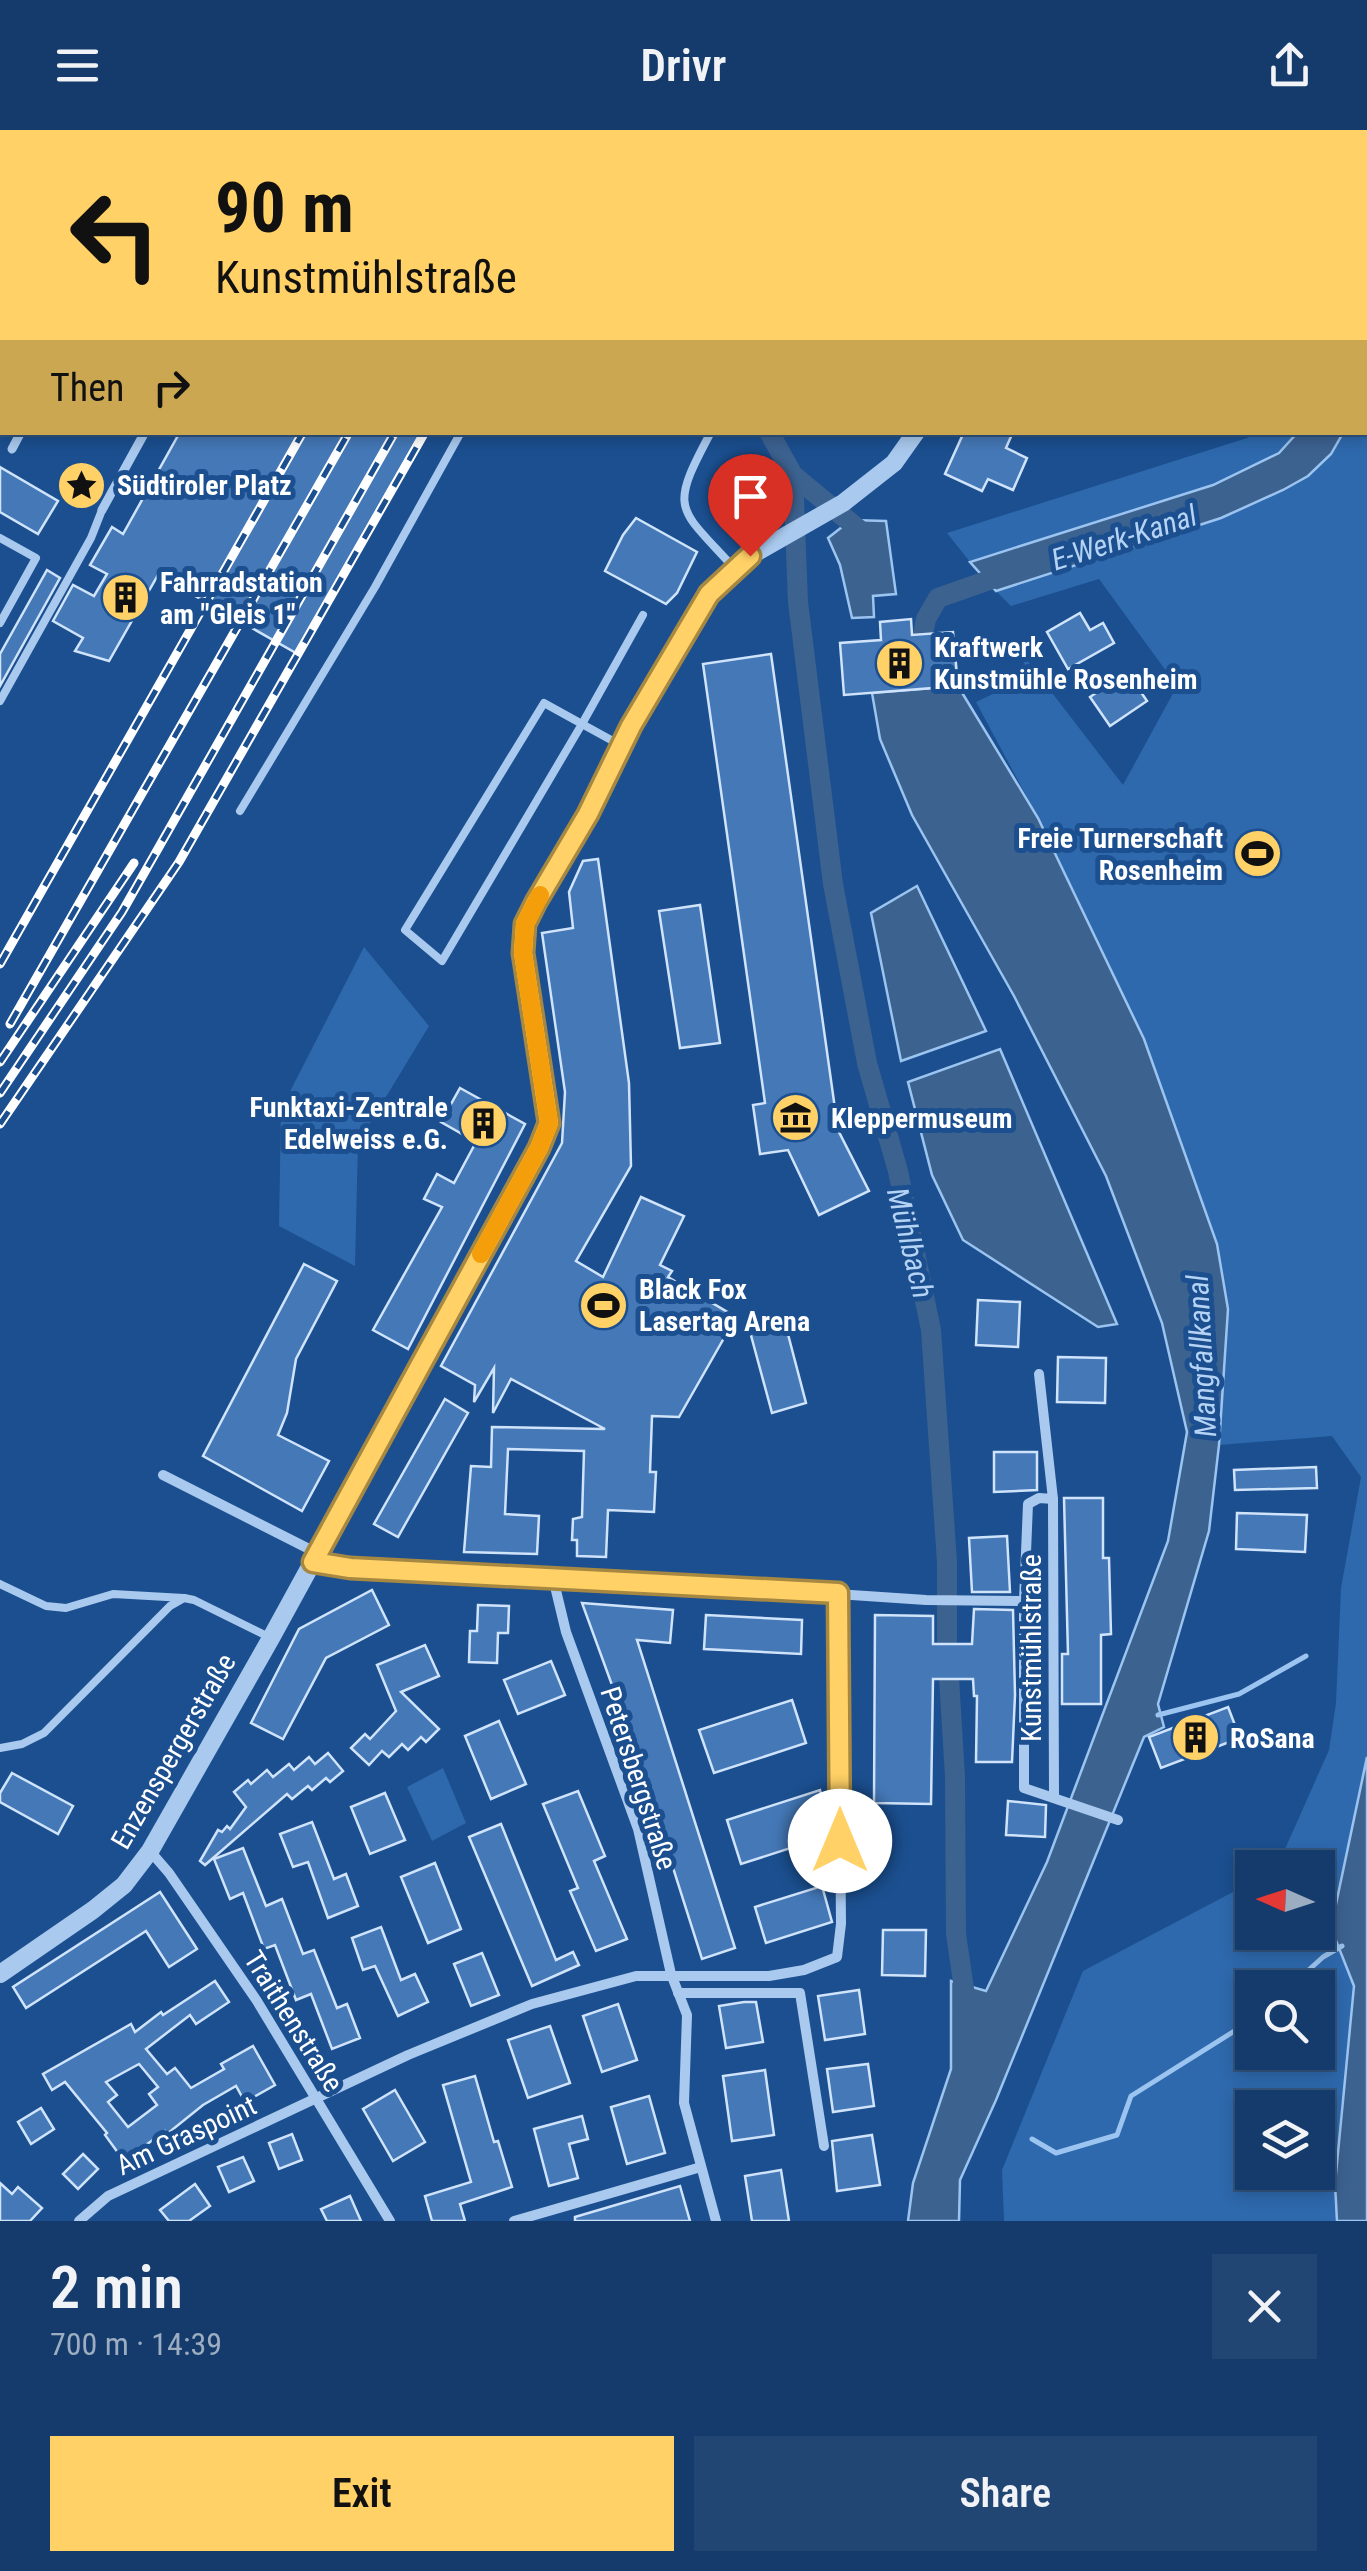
<!DOCTYPE html>
<html lang="en">
<head>
<meta charset="utf-8">
<style>
  body { margin:0; font-family:"Roboto Condensed",sans-serif; background:#214673; color:#f1f3f6; height:100vh; display:flex; flex-direction:column; font-size:38px; white-space:nowrap }
  * { box-sizing:border-box; margin:0 }
  p { font-size:32px; color:#9dadc1 }
  .icon { flex:none; width:55px; height:55px; fill:none; stroke:currentColor; stroke-width:2; stroke-linecap:round; stroke-linejoin:round }
  .map { position:relative; height:2091px; overflow:hidden }
  .side { display:flex; flex-direction:column; background:#143b6b; flex:1 }
  .side>* { flex:none }
  .hud { position:absolute; left:0px; top:0px; width:1368px; height:305px; box-shadow:0 5px 15px #0003,0 0 0 2px #33557e; background:#ffd166; color:#111; overflow:hidden }
  .needle { width:65px; rotate:273deg }
  .buttons { position:absolute; left:1235px; top:1720px; display:grid; gap:20px }
  .buttons a { display:grid; place-items:center; width:100px; height:100px; border-radius:0px; background:#143b6b; box-shadow:0 5px 15px #0003,0 0 0 2px #33557e; font-size:50px }
  .pin { position:absolute; display:grid; place-items:center; width:85px; height:85px; color:#fff; margin:-102px -42px; border-radius:50% 50% 50% 0; rotate:-45deg; box-shadow:0 0 10px #0007 }
  .pin .icon { rotate:45deg }
  .me { position:absolute; width:110px; margin:-55px; rotate:0deg; stroke-linejoin:round; filter:drop-shadow(0 0 8px #0008) }
  .turn { display:flex; align-items:center; gap:35px; height:210px; padding:0 50px; font-size:45px }
  .turn .icon { width:130px; height:130px; stroke-width:2.5 }
  .turn b { display:block; font-size:70px; line-height:85px }
  .then { display:flex; align-items:center; height:95px; padding:0 50px; background:#0003; gap:20px; font-size:38px }
  .round { display:grid; place-items:center; flex:none; width:105px; height:105px; border-radius:0px; background:#214673 }
  .summary { display:flex; align-items:center; justify-content:space-between; height:170px; padding:0 50px }
  h1 { font-size:60px; font-weight:600; line-height:75px }
  .primary-button { display:flex; gap:20px; margin-top:auto; padding:20px 50px }
  .primary-button a { flex:1; height:115px; border-radius:0px; background:#ffd166; color:#111; font-size:40px; font-weight:600; line-height:115px; text-align:center }
  .primary-button a+a { background:#214673; color:#f1f3f6 }
  header { display:flex; justify-content:space-between; align-items:center; height:130px; padding:0 50px; background:#143b6b; font-size:45px; font-weight:600 }
  .map>svg:first-child { display:block }
</style>
</head>
<body>
<header><svg class="icon" aria-label="menu" viewBox="0 0 24 24"><path d="M4 6h16M4 12h16M4 18h16"/></svg>Drivr<svg class="icon" aria-label="share" viewBox="0 0 24 24"><path d="M12 15V3M7 8l5-5 5 5M5 13v7h14v-7"/></svg></header>
<div class="map">
<svg width="1367" height="2091" viewBox="0 0 1367 2091">
  <rect width="100%" height="100%" fill="#1b4f8f"/>
  <!-- green -->
  <g fill="#2e69ad" fill-rule="evenodd">
    <path d="M1367,261V1627L1331,1798L1354,1856L1335,2054L1337,2091H1004L1002,2040L1083,1841L1252,1752V1802H1318V1738L1277,1737L1329,1620L1336,1573L1341,1458L1361,1347L1332,1306L1219,1315L1228,1179L1217,1114L1144,909L1038,688L976,572L1014,554L1026,529L1123,655L1177,556L1099,449L1011,476L996,461L1221,388L1283,360L1308,346L1331,325L1343,303L1365,302ZM1252,1858H1318V1922H1252ZM1252,1978H1318V2042H1252Z"/>
    <polygon points="1254,303 1298,303 1279,323 1213,355 970,432 947,403 1247,308"/>
    <polygon points="364,817 429,896 358,1013 355,1136 279,1096 281,979"/>
    <polygon points="443,1638 466,1693 432,1711 407,1657"/>
  </g>
  <!-- water -->
  <g fill="#3c6290" stroke="#9cc4f0" stroke-width="2.5">
    <polygon points="1298,302 1343,303 1331,324 1308,346 1283,360 1221,388 996,461 970,432 1213,355 1279,323"/>
    <polygon points="851,390 886,391 896,464 873,466 874,487 852,488 840,435 828,408"/>
    <polygon points="958,556 1038,688 1144,909 1217,1114 1228,1179 1219,1315 1209,1401 1158,1574 1164,1597 1144,1607 996,1970 960,2050 959,2091 908,2091 913,2053 951,1939 951,1851 986,1861 1047,1732 1168,1411 1187,1302 1162,1193 1106,1046 1014,866 912,685 880,609 872,563"/>
    <polygon points="917,756 986,901 901,931 871,783"/>
    <polygon points="1000,919 1117,1194 1098,1197 963,1110 932,1045 908,952"/>
    <polygon points="1367,1627 1367,2091 1337,2091 1335,2054 1354,1856 1331,1798"/>
  </g>
  <g fill="none" stroke-linecap="round" stroke-linejoin="round">
    <!-- stream -->
    <g stroke="#9cc4f0" stroke-width="5">
      <polyline points="1158,1585 1239,1564 1306,1526"/>
      <polyline points="1289,1858 1323,1827 1342,1816"/>
      <polyline points="1032,2009 1056,2023 1117,2005 1131,1966 1252,1890"/>
    </g>
    <!-- canal -->
    <g stroke="#3c6290" stroke-width="20">
      <polyline points="288,0 289,2"/>
      <polyline points="769,302 793,345 798,472 833,754 867,933 898,1041 931,1200 947,1432 947,1514 955,1647 956,1804 967,1879"/>
      <polyline points="793,345 868,407"/>
      <polyline points="923,504 926,489 938,468 1012,442"/>
    </g>
  </g>
  <!-- building -->
  <g fill="#4478b7" stroke="#cfe3fa" stroke-width="2.5" fill-rule="evenodd">
    <polygon points="180,302 421,302 296,523 158,445 109,531 75,521 83,508 53,491 73,455 94,466 107,444 90,435 112,397 123,404"/>
    <polygon points="964,302 1013,302 1006,318 1027,328 1013,360 988,349 982,361 945,344"/>
    <polygon points="0,337 58,371 38,404 0,382"/>
    <polygon points="636,388 697,422 677,463 666,474 605,441 623,405"/>
    <polygon points="47,440 60,448 0,556 0,524"/>
    <polygon points="1080,483 1090,500 1103,493 1114,513 1068,539 1047,502"/>
    <polygon points="911,489 912,505 953,502 958,556 844,565 840,513 881,510 880,492"/>
    <polygon points="771,524 838,1000 869,1061 819,1085 788,1020 760,1024 753,975 765,973 703,534"/>
    <polygon points="1127,542 1147,571 1110,596 1090,567"/>
    <polygon points="598,729 629,953 631,1036 576,1131 603,1147 641,1067 684,1086 660,1135 672,1141 668,1147 736,1187 679,1287 652,1286 650,1342 656,1342 654,1382 608,1380 606,1427 577,1426 577,1410 572,1410 573,1389 582,1387 584,1321 508,1319 505,1384 539,1386 537,1424 464,1422 471,1336 491,1337 492,1297 605,1299 511,1249 493,1283 494,1238 474,1272 475,1255 441,1236 562,1013 565,962 542,803 573,798 569,762 583,731"/>
    <polygon points="700,775 720,913 680,918 659,781"/>
    <polygon points="460,958 525,994 408,1219 373,1200 442,1077 424,1069 437,1044 454,1053 476,1012 441,992"/>
    <polygon points="304,1134 337,1151 296,1229 287,1283 278,1305 329,1331 302,1381 203,1326"/>
    <polygon points="978,1170 1020,1172 1018,1217 976,1215"/>
    <polygon points="784,1189 806,1273 772,1283 749,1198"/>
    <polygon points="1058,1227 1106,1228 1105,1273 1057,1272"/>
    <polygon points="445,1269 468,1283 398,1407 374,1394"/>
    <polygon points="994,1322 1037,1322 1037,1360 994,1362"/>
    <polygon points="1316,1337 1317,1358 1235,1360 1234,1340"/>
    <polygon points="1064,1368 1103,1368 1103,1428 1109,1428 1111,1504 1101,1505 1101,1574 1062,1574 1062,1524 1068,1524"/>
    <polygon points="1237,1383 1307,1385 1305,1422 1236,1419"/>
    <polygon points="1007,1406 1010,1462 972,1462 969,1408"/>
    <polygon points="372,1460 389,1495 326,1528 283,1609 251,1593 299,1499"/>
    <polygon points="582,1473 673,1480 670,1513 637,1510 735,1818 702,1829 635,1618"/>
    <polygon points="478,1475 509,1476 508,1503 498,1503 497,1533 469,1532 470,1501 477,1501"/>
    <polygon points="974,1479 1013,1480 1015,1565 1012,1632 976,1632 977,1566 974,1566 973,1549 933,1549 931,1674 874,1673 875,1485 933,1486 933,1514 972,1514"/>
    <polygon points="706,1485 802,1490 801,1524 704,1519"/>
    <polygon points="425,1515 439,1546 401,1562 439,1599 426,1612 421,1607 408,1620 402,1614 389,1627 382,1621 369,1635 351,1618 365,1604 370,1609 396,1581 377,1535"/>
    <polygon points="551,1531 565,1565 518,1584 504,1550"/>
    <polygon points="792,1570 806,1613 714,1643 699,1600"/>
    <polygon points="1228,1577 1240,1608 1161,1638 1149,1607"/>
    <polygon points="499,1591 526,1654 491,1669 465,1606"/>
    <polygon points="328,1623 343,1641 330,1652 326,1648 312,1660 308,1656 292,1669 287,1664 205,1735 200,1731 218,1700 222,1702 227,1696 230,1699 246,1677 234,1662 248,1650 251,1654 267,1640 273,1647 289,1634 294,1640 309,1627 315,1634"/>
    <polygon points="12,1643 73,1676 58,1704 0,1672 0,1663"/>
    <polygon points="820,1660 831,1705 741,1734 727,1690"/>
    <polygon points="578,1661 605,1726 594,1731 627,1809 596,1821 570,1761 578,1758 543,1674"/>
    <polygon points="385,1663 405,1710 370,1724 351,1677"/>
    <polygon points="1008,1671 1046,1675 1045,1707 1006,1705"/>
    <polygon points="312,1692 334,1749 346,1744 358,1776 328,1788 308,1732 293,1737 280,1704"/>
    <polygon points="501,1694 556,1830 573,1822 579,1835 532,1856 469,1707"/>
    <polygon points="243,1718 266,1776 282,1769 303,1824 314,1820 337,1878 347,1874 360,1908 332,1919 311,1864 296,1870 275,1815 264,1819 243,1763 230,1769 214,1729"/>
    <polygon points="435,1733 461,1799 428,1813 401,1747"/>
    <polygon points="822,1756 832,1792 766,1813 755,1777"/>
    <polygon points="160,1762 197,1819 169,1837 146,1801 26,1878 13,1857"/>
    <polygon points="381,1797 401,1850 415,1844 428,1872 398,1886 375,1836 363,1840 352,1808"/>
    <polygon points="883,1800 926,1800 925,1846 882,1845"/>
    <polygon points="482,1823 499,1865 471,1876 454,1834"/>
    <path d="M215,1851L229,1872L196,1894L190,1885L146,1919L167,1944L175,1938L191,1958L224,1939L221,1934L253,1916L275,1955L245,1972L236,1956L203,1975L167,2004L165,2001L124,2031L105,2005L107,2003L65,1952L52,1960L43,1944L131,1894L135,1902L161,1882L163,1885ZM139,1934L158,1957L149,1964L157,1975L128,1997L108,1972L117,1965L106,1952Z"/>
    <polygon points="859,1860 865,1904 825,1910 818,1866"/>
    <polygon points="744,1872 756,1872 763,1912 726,1918 719,1876"/>
    <polygon points="618,1874 637,1930 602,1942 583,1886"/>
    <polygon points="550,1896 570,1953 528,1968 508,1910"/>
    <polygon points="868,1934 874,1976 833,1982 827,1939"/>
    <polygon points="765,1940 774,2005 732,2011 723,1946"/>
    <polygon points="475,1946 494,2012 498,2011 512,2057 460,2074 465,2091 432,2091 425,2066 471,2052 443,1955"/>
    <polygon points="395,1960 425,2012 393,2031 363,1979"/>
    <polygon points="649,1966 665,2023 627,2034 611,1977"/>
    <polygon points="41,1978 54,1999 31,2014 18,1992"/>
    <polygon points="582,1986 588,2009 569,2014 578,2048 549,2056 534,1999"/>
    <polygon points="292,2004 302,2030 279,2039 269,2013"/>
    <polygon points="872,2005 880,2055 837,2061 832,2011"/>
    <polygon points="83,2024 98,2039 78,2059 63,2044"/>
    <polygon points="243,2027 254,2051 229,2062 218,2037"/>
    <polygon points="781,2040 789,2091 752,2091 745,2046"/>
    <polygon points="0,2053 12,2064 18,2057 42,2078 30,2091 0,2091"/>
    <polygon points="195,2054 210,2076 189,2091 169,2091 160,2080"/>
    <polygon points="680,2056 690,2091 575,2091 575,2087"/>
    <polygon points="350,2066 361,2091 327,2091 321,2079"/>
  </g>
  <g fill="none" stroke-linecap="round" stroke-linejoin="round">
    <!-- service -->
    <g stroke="#a9c9ee" stroke-width="8">
      <polyline points="630,2 632,0"/>
      <polyline points="891,2 892,0"/>
      <path d="M711,302C668,382 678,376 734,438"/>
      <polyline points="0,408 36,428 0,493"/>
      <polyline points="0,571 91,408 102,380"/>
      <polygon points="544,573 582,594 442,831 405,800"/>
      <polyline points="622,616 582,594 643,485"/>
      <polyline points="240,681 375,457 461,302"/>
      <polyline points="0,1454 46,1476 66,1478 113,1464 184,1468"/>
      <polyline points="0,1618 22,1614 44,1603 170,1476 184,1468 194,1470 271,1508"/>
    </g>
    <!-- pedestrian -->
    <g stroke="#a9c9ee" stroke-width="9">
      <polyline points="12,319 21,302"/>
      <polyline points="102,380 145,302"/>
    </g>
    <!-- minor -->
    <g stroke="#a9c9ee" stroke-width="10">
      <polyline points="0,159 2,160"/>
      <polyline points="163,1345 317,1423"/>
      <polyline points="1053,1369 1054,1666"/>
      <polyline points="313,1432 350,1439 688,1454 926,1470 1024,1471 1028,1374 1039,1368 1053,1369 1039,1244"/>
      <polyline points="553,1448 566,1502 638,1699 671,1844 687,1885 684,1973 716,2091"/>
      <polyline points="1024,1471 1024,1658 1118,1690"/>
      <polyline points="150,1721 169,1743 257,1871 390,2091"/>
      <polyline points="678,1863 800,1863 824,2016"/>
      <polyline points="79,2091 108,2066 408,1925 532,1874 636,1846 769,1846 804,1840 837,1827 841,1794 838,1463"/>
      <polyline points="514,2091 701,2037"/>
    </g>
    <!-- tertiary -->
    <g stroke="#a9c9ee" stroke-width="18">
      <polyline points="1009,2 1010,0"/>
      <polyline points="0,1844 93,1780 124,1755 150,1721 271,1508 539,1019 549,993 523,823 525,795 536,772 588,684 631,596 709,464 750,426 843,373 894,333 916,302"/>
    </g>
    <!-- secondary -->
    <g stroke="#d6e6fa" stroke-width="20">
      <polyline points="170,2 173,0"/>
      <polyline points="0,273 2,269"/>
    </g>
    <defs>
      <g id="rail">
        <polyline points="455,2 456,0"/>
        <polyline points="517,2 518,0"/>
        <polyline points="563,2 564,0"/>
        <polyline points="598,2 599,0"/>
        <polyline points="0,834 303,302"/>
        <polyline points="10,894 349,302"/>
        <polyline points="0,932 134,733"/>
        <polyline points="0,963 122,782 395,302"/>
        <polyline points="0,994 179,732 425,302"/>
      </g>
    </defs>
    <!-- rail casing -->
    <use href="#rail" stroke="#fff" stroke-width="9"/>
    <!-- rail -->
    <use href="#rail" stroke="#1b4f8f" stroke-width="5" stroke-dasharray="15" stroke-linecap="butt"/>
  </g>
  <g fill="none" stroke-linecap="round" stroke-linejoin="round">
    <defs>
      <polyline id="route" points="750,426 709,464 631,596 588,684 536,772 525,794 523,823 549,993 539,1018 313,1432 350,1438 838,1463 840,1711"/>
    </defs>
    <!-- route casing -->
    <use href="#route" stroke="#a68842" stroke-width="25"/>
    <!-- route -->
    <use href="#route" stroke="#ffd166" stroke-width="18"/>
    <!-- slow -->
    <polyline stroke="#f59e0b" stroke-width="18" points="481,1124 539,1018 549,993 523,823 525,794 540,765"/>
  </g>
  <!-- icons -->
  <defs>
    <symbol id="sight-disc" viewBox="-11 -11 22 22"><circle r="9.5" fill="#ffd166" stroke="#1b4f8f"/><path d="M0-6L1.8-2.2L6-1.7L2.9 1.2L3.7 5.4L0 3.3L-3.7 5.4L-2.9 1.2L-6-1.7L-1.8-2.2Z" fill="#111"/></symbol>
    <symbol id="building-disc" viewBox="-11 -11 22 22"><circle r="9.5" fill="#ffd166" stroke="#1b4f8f"/><path d="M-4-6H4V6H1V3H-1V6H-4ZM-2.5-4.3h1.7v1.8h-1.7ZM.8-4.3h1.7v1.8H.8ZM-2.5-1h1.7V.8h-1.7ZM.8-1h1.7V.8H.8Z" fill="#111"/></symbol>
    <symbol id="stadium-disc" viewBox="-11 -11 22 22"><circle r="9.5" fill="#ffd166" stroke="#1b4f8f"/><path d="M0-5a6.5 5 0 1 0 0 10a6.5 5 0 1 0 0-10ZM-3.5-1.8h7v3.6h-7Z" fill="#111"/></symbol>
    <symbol id="museum-disc" viewBox="-11 -11 22 22"><circle r="9.5" fill="#ffd166" stroke="#1b4f8f"/><path d="M0-6L6-3V-2H-6V-3ZM-5-1h2V3h-2ZM-1-1h2V3h-2ZM3-1h2V3H3ZM-6 4H6V6H-6Z" fill="#111"/></symbol>
  </defs>
  <g fill-rule="evenodd">
    <use href="#sight-disc" x="54" y="328" width="55" height="55"/>
    <use href="#building-disc" x="98" y="440" width="55" height="55"/>
    <use href="#building-disc" x="872" y="506" width="55" height="55"/>
    <use href="#stadium-disc" x="1230" y="696" width="55" height="55"/>
    <use href="#museum-disc" x="768" y="960" width="55" height="55"/>
    <use href="#building-disc" x="456" y="966" width="55" height="55"/>
    <use href="#stadium-disc" x="576" y="1148" width="55" height="55"/>
    <use href="#building-disc" x="1168" y="1580" width="55" height="55"/>
  </g>
  <g text-anchor="middle" stroke-width="10" stroke-linejoin="round" paint-order="stroke">
    <!-- poi labels -->
    <g font-size="28" font-weight="bold" fill="#fff" stroke="#1b4f8f" text-anchor="start">
      <text x="117" y="365">Südtiroler Platz</text>
      <text x="160" y="462">Fahrradstation<tspan x="160" dy="32">am "Gleis 1"</tspan></text>
      <text x="934" y="527">Kraftwerk<tspan x="934" dy="32">Kunstmühle Rosenheim</tspan></text>
      <text x="1223" y="718" text-anchor="end">Freie Turnerschaft<tspan x="1223" dy="32">Rosenheim</tspan></text>
      <text x="448" y="987" text-anchor="end">Funktaxi-Zentrale<tspan x="448" dy="32">Edelweiss e.G.</tspan></text>
      <text x="831" y="998">Kleppermuseum</text>
      <text x="639" y="1169">Black Fox<tspan x="639" dy="32">Lasertag Arena</tspan></text>
      <text x="1230" y="1618">RoSana</text>
    </g>
    <!-- street labels -->
    <g font-size="28" fill="#fff" stroke="#1b4f8f">
      <text transform="translate(1031 1518) rotate(-90)" y="10">Kunstmühlstraße</text>
      <text transform="translate(173 1621) rotate(-60)" y="10">Enzenspergerstraße</text>
      <text transform="translate(639 1648) rotate(72)" y="10">Petersbergstraße</text>
      <text transform="translate(294 1891) rotate(58)" y="10">Traithenstraße</text>
      <text transform="translate(186 2005) rotate(-25)" y="10">Am Graspoint</text>
    </g>
    <!-- water labels -->
    <g font-size="30" font-style="italic" fill="#b5d3f5" stroke="#1b4f8f">
      <text transform="translate(1124 408) rotate(-18)" y="10">E-Werk-Kanal</text>
      <text transform="translate(910 1113) rotate(76)" y="10">Mühlbach</text>
      <text transform="translate(1202 1226) rotate(-93)" y="10">Mangfallkanal</text>
    </g>
  </g>
</svg>
<div class="buttons">
<a><svg class="needle" viewBox="-14 -14 28 28"><path d="M0-13l5 13h-10z" fill="#e53935"/><path d="M0 13l5-13h-10z" fill="#9dadc1"/></svg></a>
<a><svg class="icon" aria-label="search" viewBox="0 0 24 24"><circle cx="10" cy="10" r="6"/><path d="M15 15l6 6"/></svg></a>
<a><svg class="icon" aria-label="layers" viewBox="0 0 24 24"><path d="M12 4l9 5-9 5-9-5zM3 14l9 5 9-5"/></svg></a>
</div>
<div class="pin" style="left:750px;top:426px;background:#d93025"><svg class="icon" aria-label="arrive" viewBox="0 0 24 24"><path d="M6 21V4h12l-3 4 3 4H6"/></svg></div>
<svg class="me" style="left:840px;top:1711px" viewBox="-20 -20 40 40"><circle r="19" fill="#fff"/><path d="M0-13L10 11 0 6-10 11z" fill="#ffd166"/></svg>
<div class="hud">
<div class="turn"><svg class="icon" aria-label="left" viewBox="0 0 24 24"><path d="M17 20v-9H6M10 6l-5 5 5 5"/></svg><div><b>90 m</b>Kunstmühlstraße</div></div>
<div class="then">Then<svg class="icon" aria-label="right" viewBox="0 0 24 24"><path d="M7 20v-9h11M14 6l5 5-5 5"/></svg></div>
</div>
</div>
<section class="side">
<div class="summary"><div><h1>2 min</h1><p>700 m · 14:39</p></div><a class="round"><svg class="icon" aria-label="close" viewBox="0 0 24 24"><path d="M6 6l12 12M18 6L6 18"/></svg></a></div>
<div class="primary-button"><a>Exit</a><a>Share</a></div>
</section>
</body>
</html>
